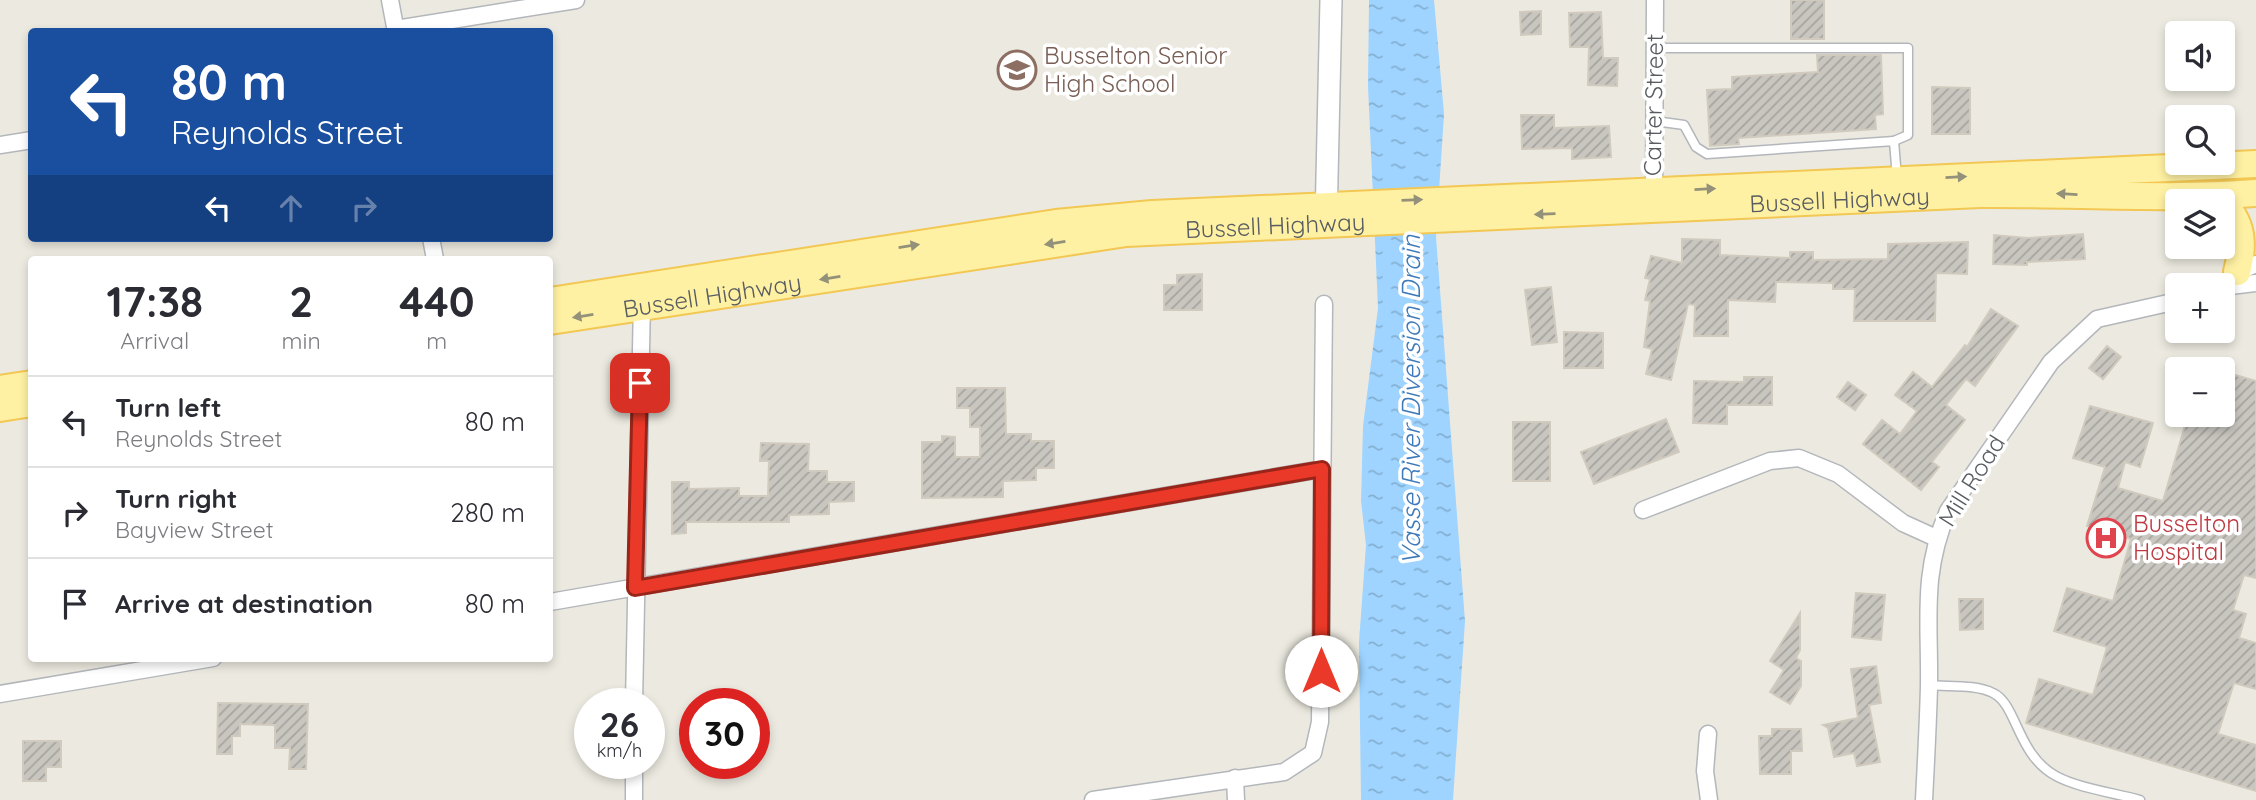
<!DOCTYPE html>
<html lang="en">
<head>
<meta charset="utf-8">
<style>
  body { margin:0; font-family:Quicksand,sans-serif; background:#f7f7f7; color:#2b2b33; height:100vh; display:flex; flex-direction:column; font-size:26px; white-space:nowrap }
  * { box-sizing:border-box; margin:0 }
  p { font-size:23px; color:#7c7c81 }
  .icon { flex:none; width:38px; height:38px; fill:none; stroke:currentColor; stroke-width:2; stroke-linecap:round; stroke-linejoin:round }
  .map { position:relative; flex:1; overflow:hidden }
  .side { position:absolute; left:28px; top:256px; width:525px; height:406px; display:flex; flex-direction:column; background:#fff; border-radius:7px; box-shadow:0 4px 10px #0003 }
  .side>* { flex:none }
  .guide { position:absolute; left:28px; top:28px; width:525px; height:214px; border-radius:7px; box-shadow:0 4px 10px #0003; background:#1a4fa0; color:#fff; overflow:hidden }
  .tools { position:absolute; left:2165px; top:21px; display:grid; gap:14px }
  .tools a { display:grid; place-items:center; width:70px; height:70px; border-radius:7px; background:#fff; box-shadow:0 4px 10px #0003; font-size:35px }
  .speed { position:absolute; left:574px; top:688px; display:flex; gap:14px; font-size:35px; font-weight:700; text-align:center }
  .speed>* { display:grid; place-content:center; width:91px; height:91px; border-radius:50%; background:#fff; box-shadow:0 4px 10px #0003; line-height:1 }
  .speed small { font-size:18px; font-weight:400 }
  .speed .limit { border:10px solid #d22; background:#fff; color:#111 }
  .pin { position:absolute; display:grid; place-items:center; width:60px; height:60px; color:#fff; margin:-30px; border-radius:14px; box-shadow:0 4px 10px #0006 }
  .me { position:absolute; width:77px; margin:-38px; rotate:0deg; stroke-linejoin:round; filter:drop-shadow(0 0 5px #0008) }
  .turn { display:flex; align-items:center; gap:24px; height:147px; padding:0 28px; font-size:32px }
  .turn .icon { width:91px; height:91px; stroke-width:2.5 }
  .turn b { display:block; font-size:49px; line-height:60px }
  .lanes { display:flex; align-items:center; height:66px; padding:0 28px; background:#0003; justify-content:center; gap:35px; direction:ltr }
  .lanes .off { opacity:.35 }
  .eta { display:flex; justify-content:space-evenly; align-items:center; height:119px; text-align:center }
  .eta b { font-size:42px; font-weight:800; line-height:49px }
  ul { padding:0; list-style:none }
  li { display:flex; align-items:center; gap:21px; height:91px; padding:0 28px; border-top:2px solid #e1e1e2 }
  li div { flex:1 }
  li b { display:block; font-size:26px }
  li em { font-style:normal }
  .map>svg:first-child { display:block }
</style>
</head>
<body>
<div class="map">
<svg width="2256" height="800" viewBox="0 0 2256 800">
  <defs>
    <pattern id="water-ripples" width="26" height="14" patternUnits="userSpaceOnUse" patternTransform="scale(1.75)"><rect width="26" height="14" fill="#9ed4ff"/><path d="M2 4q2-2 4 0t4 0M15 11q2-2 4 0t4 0" fill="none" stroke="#84afd2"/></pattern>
    <pattern id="building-hatch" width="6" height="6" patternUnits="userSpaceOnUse" patternTransform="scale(1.75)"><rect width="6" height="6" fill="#c9c6c0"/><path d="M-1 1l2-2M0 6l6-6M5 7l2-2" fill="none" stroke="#a6a49f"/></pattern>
  </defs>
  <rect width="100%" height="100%" fill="#eceae0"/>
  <!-- water -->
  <polygon fill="url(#water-ripples)" points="1369,0 1434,0 1444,114 1436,237 1465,621 1453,800 1361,800 1359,642 1366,545 1361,501 1363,426 1378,308 1368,86"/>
  <!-- building -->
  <g fill="url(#building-hatch)" stroke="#d1cbbf" stroke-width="2">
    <rect x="1791" y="0" width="33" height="39"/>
    <polygon points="1541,11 1541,34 1521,35 1520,12"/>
    <polygon points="1601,12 1603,58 1618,58 1617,86 1588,85 1589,47 1570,47 1569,13"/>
    <polygon points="1817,55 1881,55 1883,114 1875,115 1876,129 1738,138 1739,144 1710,146 1707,90 1732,89 1732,77 1818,72"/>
    <polygon points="1932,87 1970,88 1970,134 1932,134"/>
    <polygon points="1521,115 1554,115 1554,128 1609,126 1611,157 1572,159 1572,148 1522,149"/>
    <polygon points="2083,234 2085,259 2027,262 2027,265 1993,264 1994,235 2028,238"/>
    <polygon points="1682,239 1720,240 1720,255 1790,258 1790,252 1813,252 1813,260 1888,259 1888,244 1968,242 1967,274 1936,273 1935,321 1854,321 1855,289 1833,289 1833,283 1776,282 1775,302 1728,300 1728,336 1694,336 1695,305 1688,304 1671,380 1646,374 1652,349 1644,347 1650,301 1645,300 1650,279 1645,278 1651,256 1682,263"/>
    <polygon points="1202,274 1202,310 1164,310 1164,285 1177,285 1177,275"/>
    <polygon points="1551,287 1557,342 1532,345 1525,290"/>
    <polygon points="1991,309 2018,326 1975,386 1966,379 1946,405 1965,420 1932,462 1939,467 1921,490 1863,444 1882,420 1900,434 1917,411 1895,395 1913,372 1932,387 1965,345 1967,347"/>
    <polygon points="1564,332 1603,333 1603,368 1564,368"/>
    <polygon points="2107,346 2121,357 2103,379 2089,368"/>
    <polygon points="2222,371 2256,381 2256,578 2244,575 2233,610 2246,614 2239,638 2256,643 2256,689 2234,683 2218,734 2256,745 2256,791 2026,723 2039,679 2093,695 2107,647 2054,631 2067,588 2113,601 2131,539 2087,526 2105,467 2073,458 2090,406 2153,423 2140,467 2125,462 2118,488 2163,501 2188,415 2222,415"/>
    <polygon points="1744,377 1772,377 1772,405 1727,405 1727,424 1693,423 1694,381 1744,382"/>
    <polygon points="1848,382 1866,395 1855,410 1837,397"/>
    <polygon points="957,388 1005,388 1006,434 1031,434 1031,441 1054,441 1054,468 1036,468 1036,480 1003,481 1003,497 922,498 922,442 942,442 942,436 955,437 955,457 980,457 980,427 970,427 970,408 957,408"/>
    <polygon points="1666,419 1679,452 1594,484 1581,452"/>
    <rect x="1513" y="422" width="37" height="59"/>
    <polygon points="761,443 809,444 808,471 827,471 827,482 854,482 854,501 829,502 829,514 789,515 789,522 686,522 686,533 672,534 672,482 689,482 689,489 739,488 739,496 768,496 769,461 760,461"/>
    <polygon points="1856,593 1885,595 1881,640 1852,637"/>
    <polygon points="1959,599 1983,599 1983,629 1960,630"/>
    <polygon points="1800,613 1800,650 1796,658 1801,661 1801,686 1790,704 1770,692 1784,670 1770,661"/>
    <polygon points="1876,666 1881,703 1869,705 1880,762 1857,766 1854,753 1834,757 1828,728 1823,725 1858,718 1851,669"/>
    <polygon points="218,703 308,704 306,769 289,769 290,748 275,748 275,725 240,724 240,736 232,736 232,754 217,754"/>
    <polygon points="1772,729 1801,729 1802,751 1791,751 1791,774 1760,774 1759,736 1772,736"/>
    <polygon points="23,741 61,741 61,767 46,767 46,781 23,781"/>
  </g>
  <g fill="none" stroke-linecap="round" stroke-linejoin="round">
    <defs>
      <g id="service">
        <polyline points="1654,48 1908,48 1908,135 1894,141"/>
        <polyline points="1655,121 1684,125 1696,147 1707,154 1894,141 1897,178"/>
        <path d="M1929,685C1948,687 1976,684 1993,693C2017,704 2017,755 2056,776C2078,788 2115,793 2140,800"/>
      </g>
      <g id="minor">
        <polyline points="390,0 396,32"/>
        <polyline points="396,29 576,0"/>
        <polyline points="0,145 32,140"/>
        <polyline points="1654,200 1655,0"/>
        <polyline points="431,238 435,259"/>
        <polyline points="2222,287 2256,283"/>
        <polyline points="2223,287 2237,272 2256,264"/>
        <polyline points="1643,510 1770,461 1799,458 1838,474 1903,523 1936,538"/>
        <polyline points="550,602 1322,469"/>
        <polyline points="0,694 213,658"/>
        <polyline points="634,704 642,300"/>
        <polyline points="1708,734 1705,771 1709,800"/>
        <polyline points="1235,778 1236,800"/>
        <polyline points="634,800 634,763"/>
        <polyline points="1093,800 1284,772 1313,753 1320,722 1324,304"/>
        <path d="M1924,800C1926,762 1928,724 1929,686C1930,620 1921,574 1948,511L2051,362L2097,319L2177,301"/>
      </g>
      <polyline id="tertiary" points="1326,222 1331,0"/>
      <g id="primary">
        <path d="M2222,202C2243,223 2244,244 2237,272"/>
        <polyline points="550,301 1056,223 1152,214 2256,164"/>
        <path id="s1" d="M550,321L1126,233L1980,194C2072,193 2164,200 2256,193"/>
        <polyline points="0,389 32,384"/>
        <polyline points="0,408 32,403"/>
      </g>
    </defs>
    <!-- service casing -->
    <use href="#service" stroke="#b3b7bb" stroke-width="11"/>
    <!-- minor casing -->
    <use href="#minor" stroke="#b3b7bb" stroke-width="19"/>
    <!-- tertiary casing -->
    <use href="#tertiary" stroke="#b3b7bb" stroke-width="24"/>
    <!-- primary casing -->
    <use href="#primary" stroke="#f2c753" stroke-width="30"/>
    <!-- service -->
    <use href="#service" stroke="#fff" stroke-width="8"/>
    <!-- minor -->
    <use href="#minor" stroke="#fff" stroke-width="16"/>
    <!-- tertiary -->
    <use href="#tertiary" stroke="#fff" stroke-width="21"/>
    <!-- primary -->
    <use href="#primary" stroke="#fff1a3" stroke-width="26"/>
  </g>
  <!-- one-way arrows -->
  <defs><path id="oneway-solid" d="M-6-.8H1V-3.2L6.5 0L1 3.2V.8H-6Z" transform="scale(1.75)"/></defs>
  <g fill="#939179">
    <use href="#oneway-solid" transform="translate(1956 177) rotate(-3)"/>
    <use href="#oneway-solid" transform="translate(1705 189) rotate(-3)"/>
    <use href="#oneway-solid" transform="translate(2067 194) rotate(-177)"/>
    <use href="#oneway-solid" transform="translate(1412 200) rotate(-2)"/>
    <use href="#oneway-solid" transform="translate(1545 214) rotate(178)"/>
    <use href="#oneway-solid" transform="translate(1055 243) rotate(171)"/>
    <use href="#oneway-solid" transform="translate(909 246) rotate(-9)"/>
    <use href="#oneway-solid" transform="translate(830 278) rotate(171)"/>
    <use href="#oneway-solid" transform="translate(583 316) rotate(171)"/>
  </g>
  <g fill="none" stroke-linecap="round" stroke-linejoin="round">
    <defs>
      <polyline id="route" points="640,383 635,588 1322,469 1321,671"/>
    </defs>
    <!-- route casing -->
    <use href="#route" stroke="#98251a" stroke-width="18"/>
    <!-- route -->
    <use href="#route" stroke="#ea3928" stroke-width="12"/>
  </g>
  <!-- icons -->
  <defs>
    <symbol id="school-ring" viewBox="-11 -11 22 22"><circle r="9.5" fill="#fff" stroke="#8d6e63" stroke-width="1.5"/><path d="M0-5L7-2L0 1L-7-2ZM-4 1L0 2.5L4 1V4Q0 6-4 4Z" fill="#8d6e63"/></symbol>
    <symbol id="hospital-ring" viewBox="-11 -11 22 22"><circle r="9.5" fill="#fff" stroke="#e0444e" stroke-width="1.5"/><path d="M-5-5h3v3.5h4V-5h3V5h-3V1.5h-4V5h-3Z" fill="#e0444e"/></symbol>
  </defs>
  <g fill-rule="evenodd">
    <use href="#school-ring" x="995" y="48" width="44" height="44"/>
    <use href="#hospital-ring" x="2084" y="516" width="44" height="44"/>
  </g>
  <g text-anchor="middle" stroke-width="7" stroke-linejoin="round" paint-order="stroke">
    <!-- education labels -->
    <g font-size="24" fill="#785e54" stroke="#fff" text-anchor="start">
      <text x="1044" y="64">Busselton Senior<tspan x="1044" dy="28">High School</tspan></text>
    </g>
    <!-- street labels -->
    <g font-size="24" fill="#595d62" stroke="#fff">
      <text transform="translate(1654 105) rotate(-89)" y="8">Carter Street</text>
      <text dy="8" stroke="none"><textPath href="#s1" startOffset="1297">Bussell Highway</textPath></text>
      <text dy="8" stroke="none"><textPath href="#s1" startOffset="732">Bussell Highway</textPath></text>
      <text dy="8" stroke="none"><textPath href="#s1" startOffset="164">Bussell Highway</textPath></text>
      <text transform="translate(1972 481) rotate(-58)" y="8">Mill Road</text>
    </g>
    <!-- health labels -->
    <g font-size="24" fill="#be3a42" stroke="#fff" text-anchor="start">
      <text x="2133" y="532">Busselton<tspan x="2133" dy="28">Hospital</tspan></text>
    </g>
    <!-- water labels -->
    <g font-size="26" font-style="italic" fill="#3e79ba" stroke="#fff">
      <text transform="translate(1411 400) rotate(-90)" y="9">Vasse River Diversion Drain</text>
    </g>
  </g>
</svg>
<div class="tools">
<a><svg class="icon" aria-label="sound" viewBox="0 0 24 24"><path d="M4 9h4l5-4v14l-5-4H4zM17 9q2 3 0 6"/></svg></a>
<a><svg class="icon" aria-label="search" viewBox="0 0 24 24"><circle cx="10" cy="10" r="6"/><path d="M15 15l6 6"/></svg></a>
<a><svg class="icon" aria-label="layers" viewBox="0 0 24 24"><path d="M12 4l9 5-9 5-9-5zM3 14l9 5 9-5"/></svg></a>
<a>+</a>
<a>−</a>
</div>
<div class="speed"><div>26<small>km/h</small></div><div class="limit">30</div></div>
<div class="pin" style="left:640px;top:383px;background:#d93025"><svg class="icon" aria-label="arrive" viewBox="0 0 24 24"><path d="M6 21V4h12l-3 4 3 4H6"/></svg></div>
<svg class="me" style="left:1321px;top:671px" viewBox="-20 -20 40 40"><circle r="19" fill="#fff"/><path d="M0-13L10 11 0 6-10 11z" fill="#ea3928"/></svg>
<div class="guide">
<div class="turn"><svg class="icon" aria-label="left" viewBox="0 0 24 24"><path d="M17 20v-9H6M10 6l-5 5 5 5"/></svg><div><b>80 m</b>Reynolds Street</div></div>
<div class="lanes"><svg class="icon" aria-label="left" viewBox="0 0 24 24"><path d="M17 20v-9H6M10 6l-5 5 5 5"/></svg><svg class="icon off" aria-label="ahead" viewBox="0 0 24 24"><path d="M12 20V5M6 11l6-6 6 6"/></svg><svg class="icon off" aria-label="right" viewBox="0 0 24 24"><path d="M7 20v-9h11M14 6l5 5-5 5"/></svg></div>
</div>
<section class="side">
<div class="eta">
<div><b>17:38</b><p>Arrival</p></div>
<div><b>2</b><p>min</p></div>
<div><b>440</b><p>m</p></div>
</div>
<ul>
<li><svg class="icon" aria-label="left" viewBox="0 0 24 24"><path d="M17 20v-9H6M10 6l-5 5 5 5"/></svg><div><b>Turn left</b><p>Reynolds Street</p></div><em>80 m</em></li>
<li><svg class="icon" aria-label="right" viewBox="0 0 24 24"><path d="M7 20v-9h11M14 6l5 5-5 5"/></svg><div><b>Turn right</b><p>Bayview Street</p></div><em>280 m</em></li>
<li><svg class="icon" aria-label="arrive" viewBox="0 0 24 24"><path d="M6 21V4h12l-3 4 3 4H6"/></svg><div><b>Arrive at destination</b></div><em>80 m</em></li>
</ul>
</section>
</div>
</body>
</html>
